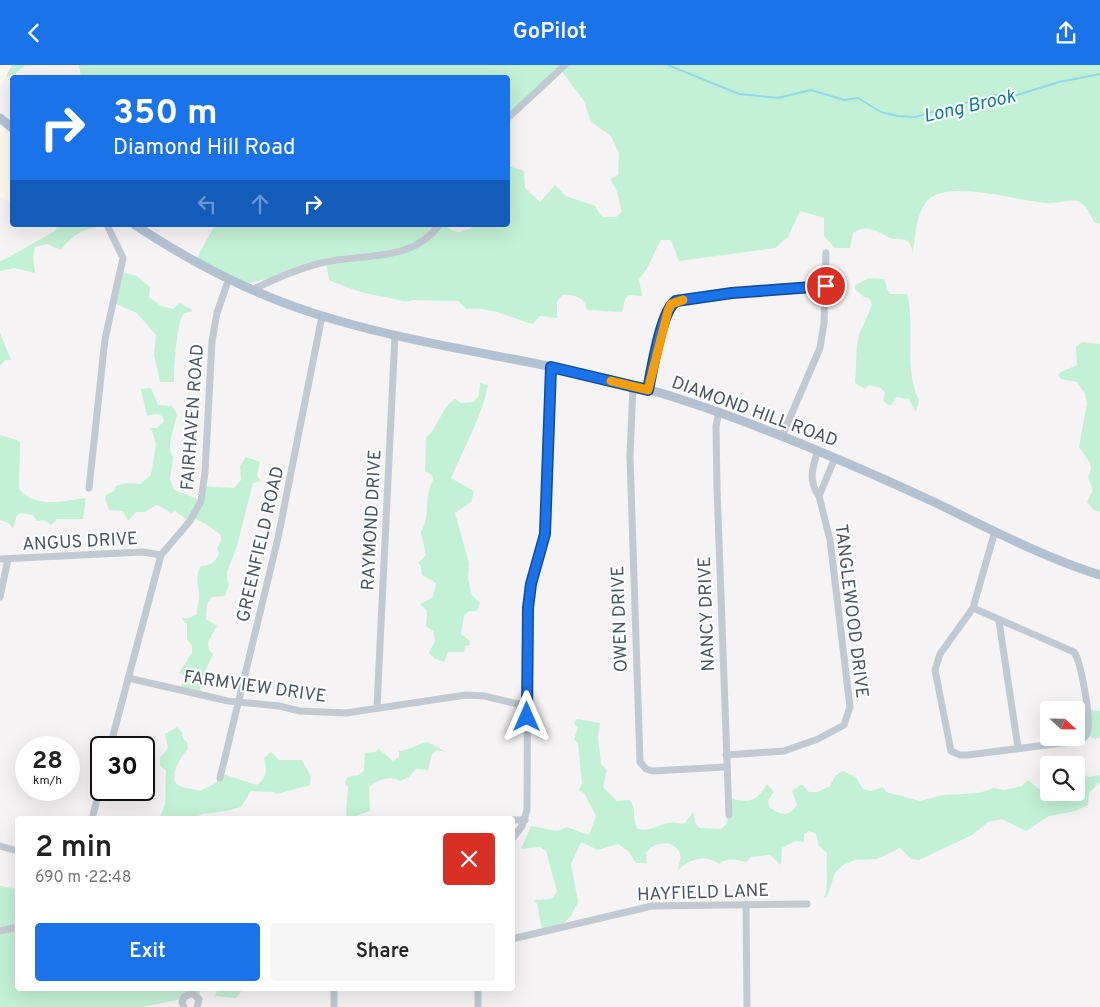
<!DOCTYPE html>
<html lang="en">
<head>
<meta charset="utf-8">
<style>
  body { margin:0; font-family:Overpass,sans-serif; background:#f6f6f6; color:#222; height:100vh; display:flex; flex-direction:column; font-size:19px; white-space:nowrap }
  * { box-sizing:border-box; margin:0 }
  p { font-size:16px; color:#767676 }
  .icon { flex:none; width:28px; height:28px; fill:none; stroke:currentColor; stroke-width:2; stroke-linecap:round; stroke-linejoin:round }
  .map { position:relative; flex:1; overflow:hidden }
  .side { position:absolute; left:15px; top:751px; width:500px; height:175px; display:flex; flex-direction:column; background:#fff; border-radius:5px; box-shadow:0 5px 20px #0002 }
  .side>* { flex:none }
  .top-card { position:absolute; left:10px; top:10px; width:500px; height:152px; border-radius:5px; box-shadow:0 5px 20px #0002; background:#1a73e8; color:#fff; overflow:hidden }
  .needle { width:32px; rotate:112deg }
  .tools { position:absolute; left:1040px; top:636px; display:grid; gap:10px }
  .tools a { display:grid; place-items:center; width:45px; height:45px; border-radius:5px; background:#fff; box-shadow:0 5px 20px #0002; font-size:25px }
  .speed { position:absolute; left:15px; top:671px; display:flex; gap:10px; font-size:25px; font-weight:700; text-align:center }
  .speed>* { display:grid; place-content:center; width:65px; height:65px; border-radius:50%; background:#fff; box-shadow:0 5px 20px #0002; line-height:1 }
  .speed small { font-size:12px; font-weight:400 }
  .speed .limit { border:2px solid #111; border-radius:8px; background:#fff; color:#111 }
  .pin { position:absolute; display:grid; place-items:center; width:42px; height:42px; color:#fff; margin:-21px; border:2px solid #fff; border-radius:50%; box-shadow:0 1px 5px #0007 }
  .me { position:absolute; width:55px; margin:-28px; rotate:0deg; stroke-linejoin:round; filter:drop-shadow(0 0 4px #0008) }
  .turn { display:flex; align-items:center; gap:18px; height:105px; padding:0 20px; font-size:22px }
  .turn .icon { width:65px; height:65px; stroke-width:2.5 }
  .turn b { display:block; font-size:35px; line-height:42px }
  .lanes { display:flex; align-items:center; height:48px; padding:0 20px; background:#0003; justify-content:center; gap:25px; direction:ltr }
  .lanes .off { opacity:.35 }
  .round { display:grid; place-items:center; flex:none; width:52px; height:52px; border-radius:5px; background:#f6f6f6 }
  .summary { display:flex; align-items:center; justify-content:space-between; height:85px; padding:0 20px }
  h1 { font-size:30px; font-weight:600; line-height:38px }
  .button { display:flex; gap:10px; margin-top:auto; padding:10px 20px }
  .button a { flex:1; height:58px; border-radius:5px; background:#1a73e8; color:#fff; font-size:20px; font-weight:600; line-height:58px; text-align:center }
  .button a+a { background:#f6f6f6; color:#222 }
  header { display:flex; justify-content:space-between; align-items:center; height:65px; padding:0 20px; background:#1a73e8; color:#fff; font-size:22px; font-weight:600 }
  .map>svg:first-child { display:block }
</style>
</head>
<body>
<header><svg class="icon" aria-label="back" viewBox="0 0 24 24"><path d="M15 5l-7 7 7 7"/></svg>GoPilot<svg class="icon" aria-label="share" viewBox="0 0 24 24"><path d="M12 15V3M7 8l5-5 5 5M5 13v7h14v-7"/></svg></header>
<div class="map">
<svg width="1100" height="942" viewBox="0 0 1100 942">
  <rect width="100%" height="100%" fill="#f5f3f3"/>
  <!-- commercial -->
  <g fill="#fdf9ef">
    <polygon points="0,0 12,0 7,6 8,11 0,20"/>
    <polygon points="0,53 12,63 12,138 0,133"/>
  </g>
  <!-- green -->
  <g fill="#c3f1d5">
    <polygon points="12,0 25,0 16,8 6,12"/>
    <path d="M79,0H1100V159L1094,157C1090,149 1086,139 1077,136C1068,134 1056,139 1046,138C1019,136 951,115 929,134C916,146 915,173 913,189C912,184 911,178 906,175C902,173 895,175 890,173C878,167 867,158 853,168L850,183H835L824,171V153L800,146L788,172L775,183L679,196L671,175H661C653,189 649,204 639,214L642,231L629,230L625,234L622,247L587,245C586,233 574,229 562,230L557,237V253L540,251L533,259C509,253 492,241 466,244L458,236L413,235C403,239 395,233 385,232C364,229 348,223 329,215L326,198L246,219L195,196L215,160H444C459,172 463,165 478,160C487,158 499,160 508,160V101L524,106L525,123L540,137L555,120L566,131L595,141L602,152H616L622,147L616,124L610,114L618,110L619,88L611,71L591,57L584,36L560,4L508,51V12H81Z"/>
    <path d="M58,160L105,161C87,161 71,170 61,185L47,179L35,182L33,193L35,208L14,203L0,206V197L55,166Z"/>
    <path d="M118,206L137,211L150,222L149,232L161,241L173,244L180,238L193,246C192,247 186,247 184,249C176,256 174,306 174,317H160L154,290L156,270L137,248L111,237Z"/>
    <path d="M869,213L884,214L889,229H907C916,263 903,302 919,335L916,347L909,334L897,332L890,341L883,336L885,328L881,323L869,320L865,324L855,318C857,305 855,280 860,267C864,258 869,249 872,239L869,233L864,232L855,224V220Z"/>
    <polygon points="0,268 11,295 5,295 0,301"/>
    <polygon points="1082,277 1100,279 1100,447 1094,445 1087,437 1093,425 1088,412 1091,404 1090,398 1079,382 1087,338 1085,329 1077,317 1061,314 1058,310 1061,307 1077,300 1076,282"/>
    <path d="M480,318L488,320C482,352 464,382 451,413L474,426L471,437L455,448L469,498L468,514L472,530L480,538L477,546H469L464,550L461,569L470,576V580L465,581L464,587H448L444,597L434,593L429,588L435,576L433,566L426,561L427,546L420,539L433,532L436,518L422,510L421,501L418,498L426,490L421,467C431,451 423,434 433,415L432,410L425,406L426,373C439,362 440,344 455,334L461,338L474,337L479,330Z"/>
    <path d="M151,323L158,340L172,341L177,349C175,362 165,382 173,392L170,414L174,425L198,434L202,421L234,423L241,415L240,401L246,392L260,397L257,411L261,416L253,418L237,481L227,507V514L229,519L225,531L212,532L207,539L206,554L217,561L208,577L209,585L213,589L201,616L200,630L180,625L185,611L179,608L192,588V581L187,574V559L181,553H189L197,549C197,543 200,534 199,528C198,518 195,510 201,501C210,501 215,497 219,489L217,483L221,476V470L206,459L191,452L187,455L175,446L171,448L162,442L156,440L145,447H136L128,456L123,446L109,445L105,434L106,430L114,426L116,421L127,418L140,419L151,410L156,379L151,363H157L164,356L162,351L157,349L147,351L141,324Z"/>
    <path d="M0,370L20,376L19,424C36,444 63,436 86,433L83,454H57L51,460L44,455L37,456L33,450L21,448L17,450L13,464L9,458L0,455Z"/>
    <polygon points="1086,644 1100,646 1100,672 1096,674 1083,668"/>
    <path d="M577,654L600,658L598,672L601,699L607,705L603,722L617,736L629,735C638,743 631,753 638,764C649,767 656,761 667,758C672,756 679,758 684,759L693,747L696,759L700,763L721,764C732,756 729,744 727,732C746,738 755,739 767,719L774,727L768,735L769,742C781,750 788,753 797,740L792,726L802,719L809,727H817L830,721L835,711L843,706L856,712L863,724L871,726L883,722L886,727L920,736L943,730L979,728L994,723L1004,725L1022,721L1028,715L1039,724L1049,728H1076V705L1088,712L1100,710V717L1089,728L1088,740L1075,746L1049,751L1026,766L1002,754L988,757L972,770L919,795L911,794L900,783L877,794L855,795L843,800L835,808L827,832L824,833C830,818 825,804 827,788L819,781L816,769L809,766L804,769V777L795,776L782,783L781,800L770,790L751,792L746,797C737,795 727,792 719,799C705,789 690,794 678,805C678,800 682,794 680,789C674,773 653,777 646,788L647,798H636L628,786L618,779L598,785L581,777L571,799L578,837L571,851L564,858L542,864L537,839L534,835L551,834L557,827L546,786L540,782L521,784L531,761L557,766L567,762L589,770L596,751L584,728L579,725L582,719L578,678L574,674L578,663L574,659Z"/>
    <path d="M177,662L182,667L183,674L187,677L188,684C182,689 168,712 177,719C182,723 194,724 200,726L216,718L220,708L257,720C267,713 267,704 264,693L271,687L279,695H302L311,712L310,720L277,729L273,727L251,726L241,742L226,746L202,749L193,754H159L165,740L166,706L160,700V693L168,683L165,669Z"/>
    <path d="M428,677L446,687L437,685L432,689L428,705L416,704L409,712L400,716C391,710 376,715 369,722L370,746L347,754C345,746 348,732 348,721L345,718L347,712L358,710L364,706L365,688L375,687L379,684L393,696L399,692V686C410,685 417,679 428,677Z"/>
    <polygon points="0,821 17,824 18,924 199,924 200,930 144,942 0,942"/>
    <polygon points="218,924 243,924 236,933 215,931"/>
  </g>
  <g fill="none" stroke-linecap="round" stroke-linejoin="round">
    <!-- stream -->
    <polyline stroke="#90daee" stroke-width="2" points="668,0 739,29 778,33 811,25 844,35 858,33 881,47 898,51 915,52 994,30 1017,30 1059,17 1100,9"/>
    <!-- minor -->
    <g stroke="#c1cad2" stroke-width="7">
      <polyline points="508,53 565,0"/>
      <path d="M252,225C274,214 297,204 321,198C361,188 412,198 439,160"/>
      <polyline points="633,321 630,391 640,697 646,704 653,706 726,702"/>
      <path d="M648,325C652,306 661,246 676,236L732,228L826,221"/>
      <polyline points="719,347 716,361 717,423 729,750"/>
      <polyline points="782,371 820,283 824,258 826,188"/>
      <path d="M818,386C812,403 808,416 819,431"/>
      <polyline points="89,423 105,274 123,193 107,160"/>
      <polyline points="0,494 143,487 161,490"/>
      <polyline points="0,532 8,494"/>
      <path d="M973,543L1074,587C1081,596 1092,658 1087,668C1086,673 1082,674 1078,676L968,690H960L951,686L935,605L940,589L973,543L995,466"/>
      <polyline points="999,556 1018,683"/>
      <polyline points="128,613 228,636 279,641 300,646 346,648 466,630 484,631 527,641"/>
      <polyline points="377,642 395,270"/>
      <polyline points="110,682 161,490 190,456 201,436 205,407 212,276 217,248 228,216"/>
      <polyline points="726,690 784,686 818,674 844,660 850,642 830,475 819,431 835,393"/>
      <polyline points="220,713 278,473 322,251"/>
      <polyline points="92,754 101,719"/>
      <polyline points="512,755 525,755"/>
      <polyline points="512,774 522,761 527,745 528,543 531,519 545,469 551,302"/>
      <polyline points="0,781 18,786"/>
      <polyline points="746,839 747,942"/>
      <polyline points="0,866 18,862"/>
      <polyline points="512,874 652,841 807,839"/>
      <polyline points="334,924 334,942"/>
      <polyline points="478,924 478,942"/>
      <polyline points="184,942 182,937 184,932 192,928 199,934 197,942"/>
    </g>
    <!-- major -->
    <g stroke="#b3c2d1" stroke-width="9">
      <polyline points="0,53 12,63"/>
      <path d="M135,160C199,202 262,234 336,255C452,289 574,298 689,337C773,365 854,400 934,437C988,463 1043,492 1100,510"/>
    </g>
  </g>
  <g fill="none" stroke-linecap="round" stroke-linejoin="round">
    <defs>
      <path id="route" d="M527,652L528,543L531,519L545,469L551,302L648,325C652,306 661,245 676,236L732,228L826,221"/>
    </defs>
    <!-- route casing -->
    <use href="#route" stroke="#114b97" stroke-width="12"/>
    <!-- route -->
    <use href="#route" stroke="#1a73e8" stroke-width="9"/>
    <!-- slow -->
    <polyline stroke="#f59e0b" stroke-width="9" points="611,316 648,325 668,246 671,239 683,235"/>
  </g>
  <g text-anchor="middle" stroke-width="4" stroke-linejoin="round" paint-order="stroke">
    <!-- street labels -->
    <g font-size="18" fill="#4a5661" stroke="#fff">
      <text transform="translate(755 346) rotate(20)" y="6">DIAMOND HILL ROAD</text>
      <text transform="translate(192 352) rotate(-86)" y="6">FAIRHAVEN ROAD</text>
      <text transform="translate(371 455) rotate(-87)" y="6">RAYMOND DRIVE</text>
      <text transform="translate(80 476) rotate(-3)" y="6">ANGUS DRIVE</text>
      <text transform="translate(260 479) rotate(-77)" y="6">GREENFIELD ROAD</text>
      <text transform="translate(852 546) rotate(83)" y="6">TANGLEWOOD DRIVE</text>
      <text transform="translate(706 549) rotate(-92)" y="6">NANCY DRIVE</text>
      <text transform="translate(619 554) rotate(-92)" y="6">OWEN DRIVE</text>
      <text transform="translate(255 621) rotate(8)" y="6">FARMVIEW DRIVE</text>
      <text transform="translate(703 827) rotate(-2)" y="6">HAYFIELD LANE</text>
    </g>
    <!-- water labels -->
    <g font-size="19" font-style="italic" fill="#0c7c9b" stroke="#fff">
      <text transform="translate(969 40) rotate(-13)" y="7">Long Brook</text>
    </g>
  </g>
</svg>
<div class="tools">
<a><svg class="needle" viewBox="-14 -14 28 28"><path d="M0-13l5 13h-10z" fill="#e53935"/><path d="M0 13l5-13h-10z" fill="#767676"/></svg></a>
<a><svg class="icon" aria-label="search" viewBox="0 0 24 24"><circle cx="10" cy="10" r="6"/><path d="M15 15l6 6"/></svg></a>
</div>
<div class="speed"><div>28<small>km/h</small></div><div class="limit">30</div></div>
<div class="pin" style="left:826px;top:221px;background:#d93025"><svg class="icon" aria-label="arrive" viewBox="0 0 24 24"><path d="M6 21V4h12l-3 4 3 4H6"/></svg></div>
<svg class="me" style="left:527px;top:652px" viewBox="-20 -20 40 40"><path d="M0-17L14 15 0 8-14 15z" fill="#1a73e8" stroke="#fff" stroke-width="4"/></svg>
<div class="top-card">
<div class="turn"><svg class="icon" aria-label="right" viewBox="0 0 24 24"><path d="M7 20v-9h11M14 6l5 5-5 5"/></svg><div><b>350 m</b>Diamond Hill Road</div></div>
<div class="lanes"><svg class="icon off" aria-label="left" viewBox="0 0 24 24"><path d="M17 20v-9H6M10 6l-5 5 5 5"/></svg><svg class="icon off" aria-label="ahead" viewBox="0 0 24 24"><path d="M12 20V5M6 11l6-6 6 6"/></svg><svg class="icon" aria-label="right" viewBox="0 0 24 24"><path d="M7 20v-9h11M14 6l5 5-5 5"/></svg></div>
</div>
<section class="side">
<div class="summary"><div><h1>2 min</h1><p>690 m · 22:48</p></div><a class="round" style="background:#d93025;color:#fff"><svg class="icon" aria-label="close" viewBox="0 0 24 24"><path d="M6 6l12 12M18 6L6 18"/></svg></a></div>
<div class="button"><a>Exit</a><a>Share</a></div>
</section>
</div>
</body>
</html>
